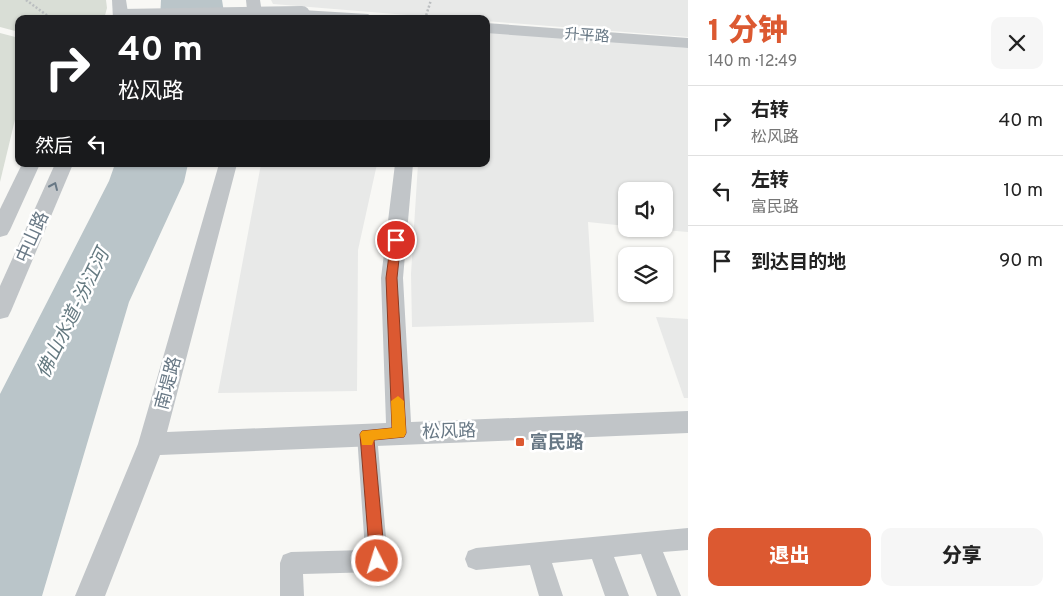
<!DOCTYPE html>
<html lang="zh">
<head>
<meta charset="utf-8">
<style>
  body { margin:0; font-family:Overpass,"Noto Sans SC",sans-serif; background:#f6f6f6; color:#222; height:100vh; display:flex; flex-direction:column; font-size:19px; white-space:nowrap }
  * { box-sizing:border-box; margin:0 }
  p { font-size:16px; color:#767676 }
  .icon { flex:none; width:28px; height:28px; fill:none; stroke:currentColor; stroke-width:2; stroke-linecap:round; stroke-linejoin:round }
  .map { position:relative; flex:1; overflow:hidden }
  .sheet { display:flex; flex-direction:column; background:#fff; width:375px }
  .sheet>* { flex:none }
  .banner { position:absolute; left:15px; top:15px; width:475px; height:152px; border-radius:10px; box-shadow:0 1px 4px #0004; background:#202124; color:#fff; overflow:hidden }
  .controls { position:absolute; left:618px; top:182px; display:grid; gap:10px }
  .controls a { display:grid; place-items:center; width:55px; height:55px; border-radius:10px; background:#fff; box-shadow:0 1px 4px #0004; font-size:25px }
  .pin { position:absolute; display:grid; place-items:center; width:42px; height:42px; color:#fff; margin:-21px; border:2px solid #fff; border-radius:50%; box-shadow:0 1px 5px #0007 }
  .me { position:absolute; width:55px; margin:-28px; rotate:355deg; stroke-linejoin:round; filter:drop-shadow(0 0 4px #0008) }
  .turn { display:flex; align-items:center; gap:18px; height:105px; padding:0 20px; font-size:22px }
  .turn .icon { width:65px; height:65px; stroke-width:2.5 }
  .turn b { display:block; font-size:35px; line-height:42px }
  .then { display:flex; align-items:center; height:48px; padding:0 20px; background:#0003; gap:10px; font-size:19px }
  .round { display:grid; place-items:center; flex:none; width:52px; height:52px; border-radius:10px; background:#f6f6f6 }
  .head { display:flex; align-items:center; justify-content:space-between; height:85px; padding:0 20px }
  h1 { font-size:30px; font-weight:800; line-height:38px; color:#dc5931 }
  .cta { display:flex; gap:10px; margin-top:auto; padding:10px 20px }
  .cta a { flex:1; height:58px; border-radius:10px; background:#dc5931; color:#fff; font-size:20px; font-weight:800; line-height:58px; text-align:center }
  .cta a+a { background:#f6f6f6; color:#222 }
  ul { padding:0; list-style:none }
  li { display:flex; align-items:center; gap:15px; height:70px; padding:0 20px; border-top:1px solid #e0e0e0 }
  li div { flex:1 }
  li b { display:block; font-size:19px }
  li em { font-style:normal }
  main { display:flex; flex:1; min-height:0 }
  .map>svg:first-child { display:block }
</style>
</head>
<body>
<main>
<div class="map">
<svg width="688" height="596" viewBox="0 0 688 596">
  <rect width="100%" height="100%" fill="#f8f8f5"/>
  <!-- built -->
  <g fill="#e8e9e8">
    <polygon points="271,0 688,0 688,37 486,21 486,19 456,19 273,4"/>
    <polygon points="486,31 688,48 688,232 652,229 664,229 664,191 626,191 626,226 588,222 594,322 412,327 411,274 418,164 486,164"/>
    <polygon points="261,164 377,164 358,250 357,391 218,393"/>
    <polygon points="656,317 688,319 688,398 684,398"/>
  </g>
  <!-- green -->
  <g fill="#d9ded6">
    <polygon points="0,0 106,0 107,8 104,19 19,19 19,32 0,27"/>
    <polygon points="0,33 19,38 19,103 0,182"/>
  </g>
  <!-- water -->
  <g fill="#bac5c9">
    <polygon points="161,0 222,0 225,19 160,19"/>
    <polygon points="115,164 188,164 184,182 129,302 42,596 0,596 0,394 109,181"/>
  </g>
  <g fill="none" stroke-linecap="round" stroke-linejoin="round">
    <!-- path -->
    <g stroke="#bbbec0" stroke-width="2.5" stroke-dasharray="2 2" stroke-linecap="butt">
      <polyline points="26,0 52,19"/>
      <polyline points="425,19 431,0"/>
    </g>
    <!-- minor -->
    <g fill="#c1c5c8" fill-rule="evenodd">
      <polygon points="367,426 374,429 377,435 388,561 385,569 377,572 303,574 304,596 280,596 280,563 283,555 291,552 365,550 357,435 360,429"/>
      <polygon points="688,528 688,550 663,552 681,596 657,596 641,554 614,557 629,596 605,596 592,559 552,563 563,596 539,596 530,565 476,570 468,567 465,559 468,551 476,548"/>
    </g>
    <!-- tertiary -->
    <g fill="#c1c5c8" fill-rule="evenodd">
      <polygon points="112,0 126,0 129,19 113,19"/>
      <polygon points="246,0 260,0 263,19 248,19"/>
      <polygon points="302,10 368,14 375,19 297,17 295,14 297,11"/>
      <polygon points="486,23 688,38 688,48 486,33"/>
      <polygon points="22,164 40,164 10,230 7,235 0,237 0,209"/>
      <polygon points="55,164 73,164 11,311 8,317 0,319 0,286"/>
      <polygon points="219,164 237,164 167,432 386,423 381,278 395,164 413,164 403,278 411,422 688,411 688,433 160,455 105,596 75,596 138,444"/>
    </g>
    <!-- tertiary-bridge -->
    <polyline stroke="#c1c5c8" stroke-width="16" points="121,17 302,14"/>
  </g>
  <!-- one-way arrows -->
  <defs><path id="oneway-chevron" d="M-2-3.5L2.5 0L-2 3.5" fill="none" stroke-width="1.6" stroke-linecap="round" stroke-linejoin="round" transform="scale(1.25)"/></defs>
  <use stroke="#687885" href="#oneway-chevron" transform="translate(54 186) rotate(-66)"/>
  <!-- route -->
  <polygon fill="#dc5931" stroke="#8f3a20" points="396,236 401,240 397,278 406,433 404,437 374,440 385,561 382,566 377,569 372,566 370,561 360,434 362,431 392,428 386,278 391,240"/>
  <!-- slow -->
  <polygon fill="#f59e0b" points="398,396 404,401 406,433 404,437 374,440 372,445 362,445 360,434 362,431 392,428 391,401"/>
  <!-- markers -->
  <rect fill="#dc5931" stroke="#fff" stroke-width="2" x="515" y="437" width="10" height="10" rx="2.5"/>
  <g text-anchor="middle" stroke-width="5" stroke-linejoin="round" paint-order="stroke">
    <!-- far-street labels -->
    <g font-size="15" fill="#687885" stroke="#fff">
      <text transform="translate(587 35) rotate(4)" y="5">升平路</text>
    </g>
    <!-- street labels -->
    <g font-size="18" fill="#687885" stroke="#fff">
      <text transform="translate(32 237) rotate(-66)" y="6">中山路</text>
      <text transform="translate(168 383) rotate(-75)" y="6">南堤路</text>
      <text transform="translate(449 431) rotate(-2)" y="6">松风路</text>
    </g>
    <!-- poi labels -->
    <g font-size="18" font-weight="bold" fill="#687885" stroke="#fff" text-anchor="start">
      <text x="530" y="448">富民路</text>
    </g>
    <!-- water labels -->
    <g font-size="19" font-style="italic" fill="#647980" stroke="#fff">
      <text transform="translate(72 313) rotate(-64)" y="7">佛山水道-汾江河</text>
    </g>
  </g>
</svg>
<div class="controls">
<a><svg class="icon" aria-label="sound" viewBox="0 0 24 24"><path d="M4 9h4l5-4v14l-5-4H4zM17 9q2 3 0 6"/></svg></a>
<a><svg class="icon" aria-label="layers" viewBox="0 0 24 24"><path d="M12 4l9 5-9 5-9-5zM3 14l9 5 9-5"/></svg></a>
</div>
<div class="pin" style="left:396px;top:240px;background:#d93025"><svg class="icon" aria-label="arrive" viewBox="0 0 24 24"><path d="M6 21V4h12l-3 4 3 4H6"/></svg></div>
<svg class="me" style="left:377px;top:561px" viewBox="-20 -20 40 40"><circle r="17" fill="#dc5931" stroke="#fff" stroke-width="3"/><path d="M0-11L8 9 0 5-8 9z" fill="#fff"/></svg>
<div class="banner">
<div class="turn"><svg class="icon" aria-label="right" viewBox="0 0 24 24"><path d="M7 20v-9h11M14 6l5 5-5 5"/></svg><div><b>40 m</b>松风路</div></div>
<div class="then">然后<svg class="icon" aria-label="left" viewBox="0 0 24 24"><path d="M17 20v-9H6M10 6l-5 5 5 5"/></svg></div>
</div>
</div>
<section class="sheet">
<div class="head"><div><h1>1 分钟</h1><p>140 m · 12:49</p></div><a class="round"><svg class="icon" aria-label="close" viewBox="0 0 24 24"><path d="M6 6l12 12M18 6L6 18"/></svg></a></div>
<ul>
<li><svg class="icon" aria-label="right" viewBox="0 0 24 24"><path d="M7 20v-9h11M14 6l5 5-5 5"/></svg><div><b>右转</b><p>松风路</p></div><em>40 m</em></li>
<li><svg class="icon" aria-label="left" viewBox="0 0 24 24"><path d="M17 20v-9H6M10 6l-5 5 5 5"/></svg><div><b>左转</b><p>富民路</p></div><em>10 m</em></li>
<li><svg class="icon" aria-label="arrive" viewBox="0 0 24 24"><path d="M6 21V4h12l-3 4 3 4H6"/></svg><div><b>到达目的地</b></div><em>90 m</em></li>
</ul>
<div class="cta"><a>退出</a><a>分享</a></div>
</section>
</main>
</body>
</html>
